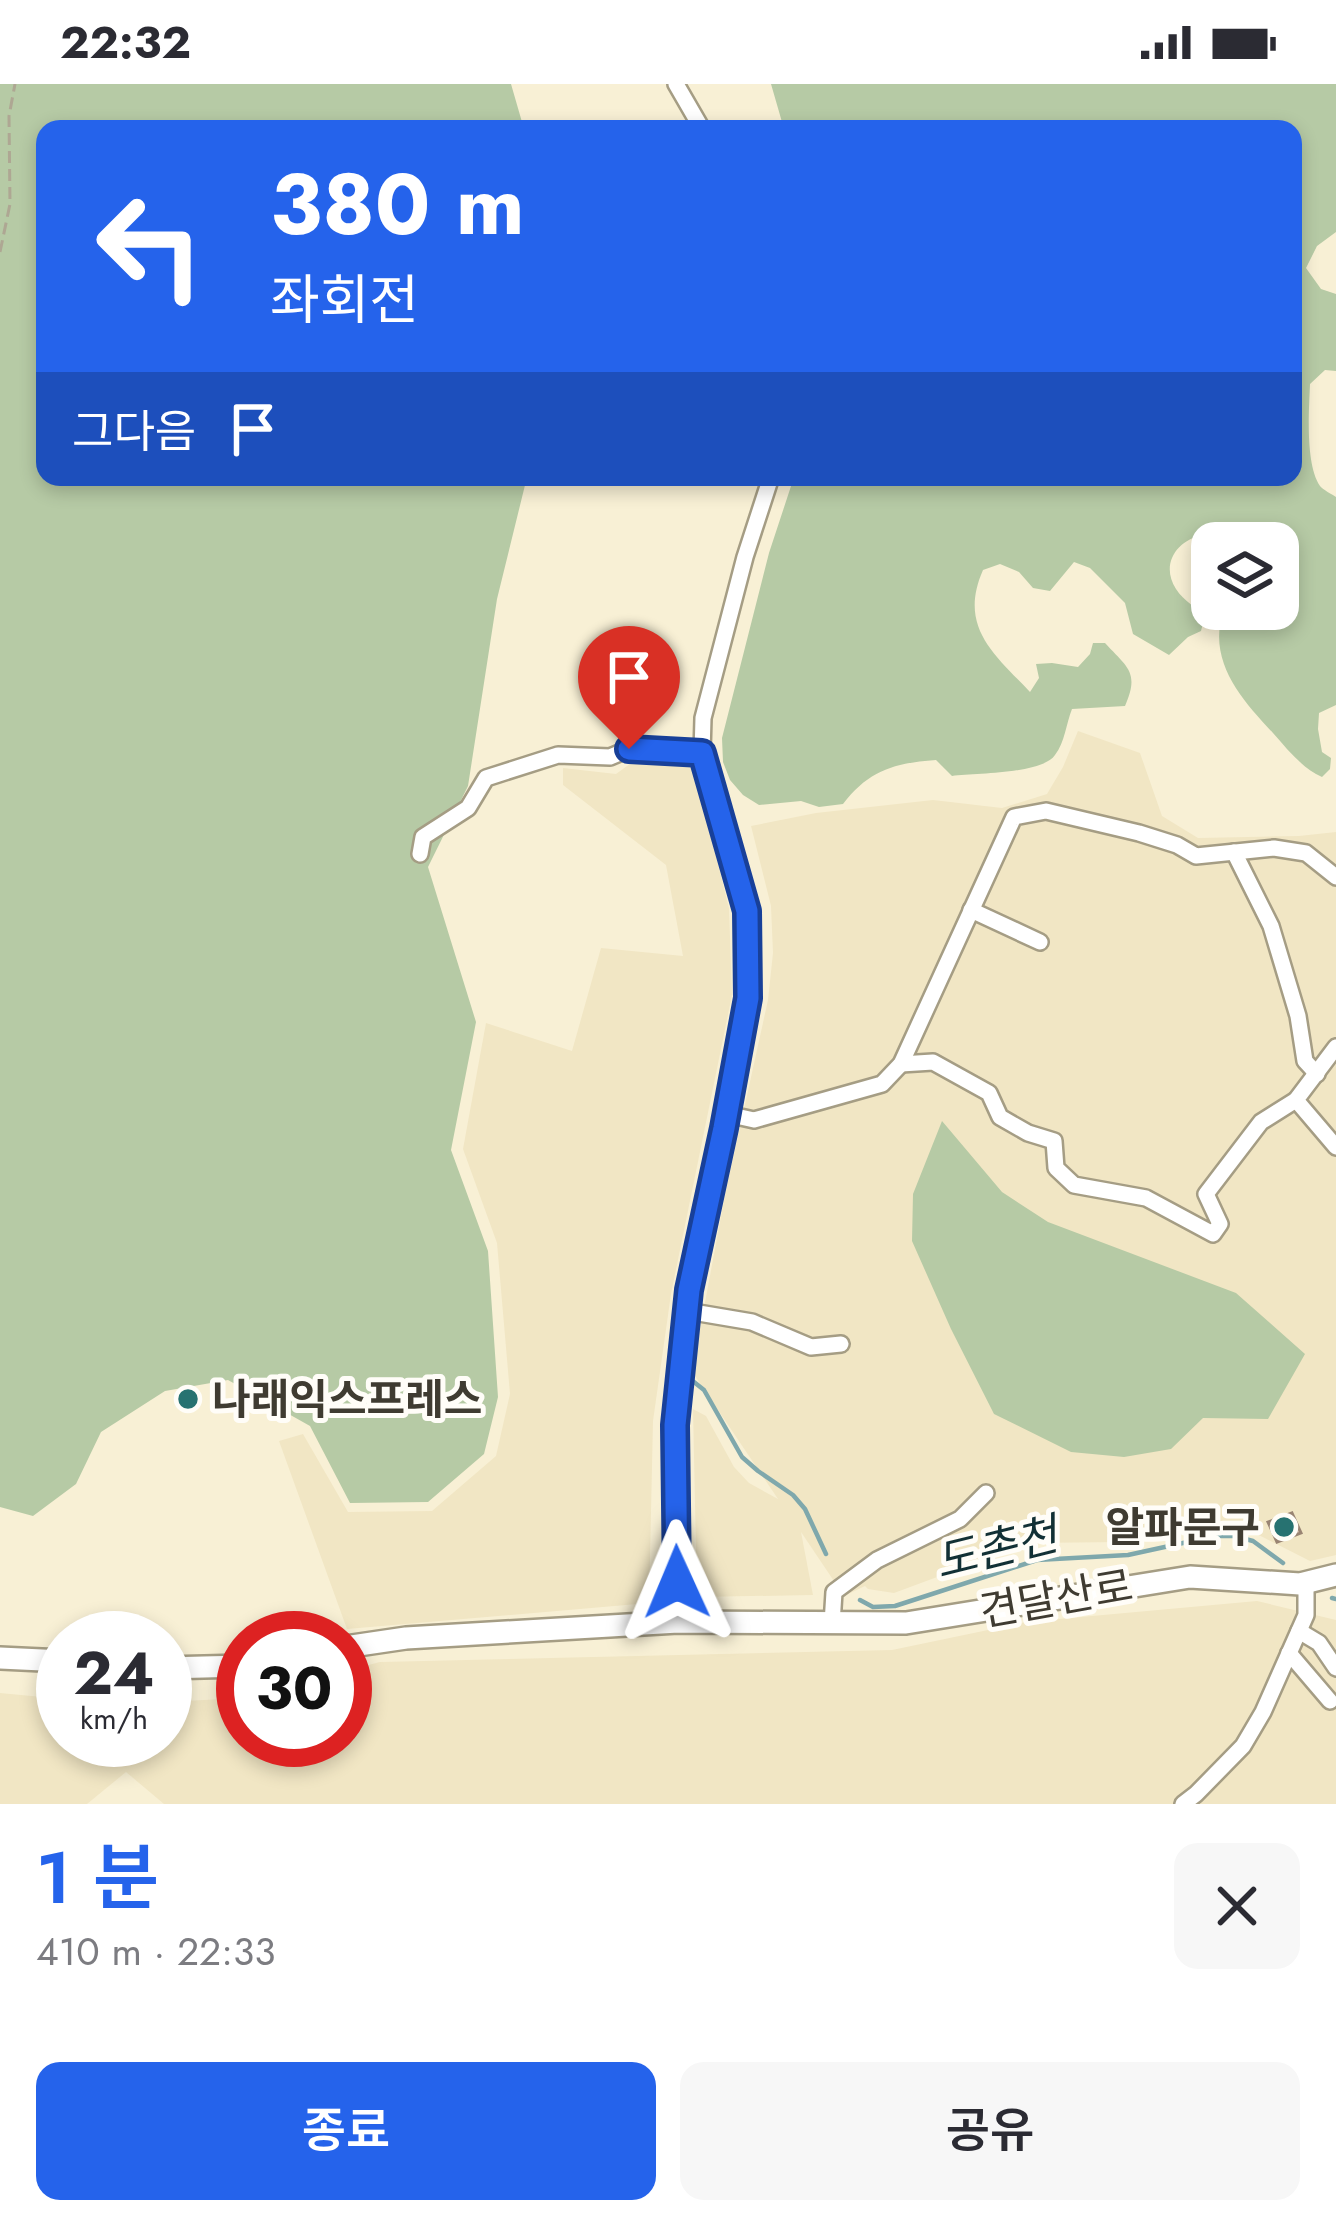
<!DOCTYPE html>
<html lang="ko">
<head>
<meta charset="utf-8">
<style>
  body { margin:0; font-family:Jost,"Noto Sans KR",sans-serif; background:#f7f7f7; color:#2b2b33; height:100vh; display:flex; flex-direction:column; font-size:45px; white-space:nowrap }
  * { box-sizing:border-box; margin:0 }
  p { font-size:39px; color:#7c7c81 }
  .icon { flex:none; width:66px; height:66px; fill:none; stroke:currentColor; stroke-width:2; stroke-linecap:round; stroke-linejoin:round }
  .map { position:relative; height:1720px; overflow:hidden }
  .side { display:flex; flex-direction:column; background:#fff; flex:1 }
  .side>* { flex:none }
  .hud { position:absolute; left:36px; top:36px; width:1266px; height:366px; border-radius:24px; box-shadow:0 6px 18px #0003; background:#2563eb; color:#fff; overflow:hidden }
  .controls { position:absolute; left:1191px; top:438px; display:grid; gap:24px }
  .controls a { display:grid; place-items:center; width:108px; height:108px; border-radius:24px; background:#fff; box-shadow:0 6px 18px #0003; font-size:60px }
  .speed { position:absolute; left:36px; top:1527px; display:flex; gap:24px; font-size:60px; font-weight:700; text-align:center }
  .speed>* { display:grid; place-content:center; width:156px; height:156px; border-radius:50%; background:#fff; box-shadow:0 6px 18px #0003; line-height:1 }
  .speed small { font-size:30px; font-weight:400 }
  .speed .limit { border:18px solid #d22; background:#fff; color:#111 }
  .pin { position:absolute; display:grid; place-items:center; width:102px; height:102px; color:#fff; margin:-123px -51px; border-radius:50% 50% 50% 0; rotate:-45deg; box-shadow:0 0 12px #0007 }
  .pin .icon { rotate:45deg }
  .me { position:absolute; width:132px; margin:-66px; rotate:359deg; stroke-linejoin:round; filter:drop-shadow(0 0 9px #0008) }
  .turn { display:flex; align-items:center; gap:42px; height:252px; padding:0 36px; font-size:54px }
  .turn .icon { width:156px; height:156px; stroke-width:2.5 }
  .turn b { display:block; font-size:84px; line-height:102px }
  .then { display:flex; align-items:center; height:114px; padding:0 36px; background:#0003; gap:24px; font-size:45px }
  .round { display:grid; place-items:center; flex:none; width:126px; height:126px; border-radius:24px; background:#f7f7f7 }
  .head { display:flex; align-items:center; justify-content:space-between; height:204px; padding:0 36px }
  h1 { font-size:72px; font-weight:600; line-height:90px; color:#2563eb }
  .action { display:flex; gap:24px; margin-top:auto; padding:24px 36px }
  .action a { flex:1; height:138px; border-radius:24px; background:#2563eb; color:#fff; font-size:48px; font-weight:600; line-height:138px; text-align:center }
  .action a+a { background:#f7f7f7; color:#2b2b33 }
  .status { display:flex; justify-content:space-between; align-items:center; height:84px; padding:0 60px; background:#fff; direction:ltr }
  .status svg { height:33px; fill:currentColor }
  .map>svg:first-child { display:block }
</style>
</head>
<body>
<div class="status"><b>22:32</b><svg viewBox="0 0 49 12"><path d="M0 12V9h3v3zM5 12V6h3v6zM10 12V3h3v9zM15 12V0h3v12zM26 1h20v11H26zM47 4h2v5h-2z"/></svg></div>
<div class="map">
<svg width="1336" height="1720" viewBox="0 0 1336 1720">
  <rect width="100%" height="100%" fill="#f8f0d5"/>
  <!-- built -->
  <g fill="#f1e6c4">
    <polygon points="1078,647 1140,669 1162,732 1198,754 1299,752 1336,748 1336,1471 1310,1477 1237,1440 1198,1440 1122,1458 1029,1459 894,1509 868,1505 865,1502 844,1512 801,1448 813,1511 697,1513 693,1325 706,1332 734,1383 749,1399 778,1415 687,1280 694,1237 701,1240 725,1111 768,916 773,869 771,822 751,742 816,729 933,716 1002,724 1047,710 1063,683"/>
    <polygon points="634,677 693,680 729,824 732,911 671,1210 653,1337 649,1519 347,1545 279,1357 303,1350 348,1428 432,1427 496,1372 510,1310 497,1159 463,1065 486,939 572,967 601,864 683,872 666,781 563,701 563,684 616,690"/>
    <polygon points="1257,1517 1336,1536 1336,1720 164,1720 126,1688 87,1720 0,1720 0,1609 63,1615 63,1656 165,1656 165,1618 243,1614 243,1656 345,1656 345,1587 380,1578 892,1566 1026,1538"/>
  </g>
  <!-- green -->
  <g fill="#b6caa5">
    <polygon points="0,0 511,0 524,45 45,45 45,393 527,393 497,515 468,702 428,783 476,938 451,1066 488,1167 498,1313 484,1370 428,1418 350,1419 310,1342 228,1296 165,1307 101,1348 76,1400 33,1432 0,1423"/>
    <path d="M771,0H1336V148L1317,162L1306,184L1321,205L1336,210V287L1325,286L1310,300C1309,326 1305,380 1320,402C1322,405 1333,411 1336,413V621L1319,629L1318,645L1322,668L1331,674L1330,685L1322,693C1302,684 1288,666 1273,649C1241,615 1206,576 1224,525H1278V459H1216L1203,451C1177,456 1160,480 1176,505C1184,518 1197,522 1204,535L1201,547L1188,553L1169,571L1133,550L1125,519L1090,484L1074,478L1050,507L1033,504L1019,488L1000,480L983,486C958,543 994,570 1030,608L1039,594L1036,580L1052,579L1078,583L1090,570L1093,559H1105C1127,583 1140,588 1125,622L1072,625C1066,640 1065,658 1055,671C1042,690 977,689 952,692L936,676C895,679 869,686 843,720L819,723L801,717L759,721L743,711L730,696L723,678L722,654L769,469L794,393H1293V45H784Z"/>
    <polygon points="942,1037 1002,1108 1048,1138 1236,1209 1305,1270 1268,1335 1203,1334 1171,1365 1124,1373 1071,1368 994,1330 951,1245 912,1157 913,1110"/>
  </g>
  <g fill="none" stroke-linecap="round" stroke-linejoin="round">
    <!-- stream -->
    <g stroke="#7fa8ac" stroke-width="4.5">
      <polyline points="689,1294 704,1306 742,1373 758,1387 793,1411 805,1425 826,1470"/>
      <polyline points="1332,1514 1336,1515"/>
      <polyline points="860,1516 873,1523 895,1522 1037,1476 1128,1471 1215,1452 1234,1452 1253,1457 1283,1479"/>
    </g>
  </g>
  <!-- building -->
  <polygon fill="#d3bcaa" stroke="#998473" stroke-width="3" points="1292,1429 1301,1449 1277,1458 1268,1438"/>
  <g fill="none" stroke-linecap="round" stroke-linejoin="round">
    <defs>
      <g id="minor">
        <polyline points="676,0 702,45"/>
        <polyline points="1234,768 1271,842 1298,932 1305,977 1317,990"/>
        <polyline points="420,770 423,753 468,724 486,694 558,671 610,673 629,665 702,669"/>
        <polyline points="971,826 1040,858"/>
        <polyline points="1336,963 1296,1016 1336,1063"/>
        <polyline points="901,980 933,978 989,1009 1000,1033 1028,1049 1054,1057 1056,1084 1074,1101 1146,1114 1213,1150 1220,1140 1206,1110 1261,1038 1296,1016"/>
        <polyline points="727,1030 754,1036 882,1000 901,980 1014,733 1046,727 1139,749 1177,761 1196,772 1274,764 1306,769 1336,793"/>
        <polyline points="687,1227 752,1238 811,1263 841,1260"/>
        <polyline points="678,1538 675,1341 687,1227 748,914 747,827 702,669 703,634 745,473 771,393"/>
        <polyline points="832,1540 834,1508 877,1476 960,1435 986,1409"/>
        <polyline points="1299,1547 1319,1559 1336,1584"/>
        <polyline points="1289,1569 1330,1617"/>
        <polyline points="1183,1720 1196,1710 1243,1662 1263,1628 1306,1531 1306,1499"/>
      </g>
      <g id="tertiary">
        <polyline points="345,1563 406,1554 678,1538 906,1539 1190,1493 1300,1500 1336,1491"/>
        <polyline points="0,1574 63,1577"/>
        <polyline points="165,1584 243,1582"/>
      </g>
    </defs>
    <!-- minor casing -->
    <use href="#minor" stroke="#a59d84" stroke-width="20"/>
    <!-- tertiary casing -->
    <use href="#tertiary" stroke="#a59d84" stroke-width="26"/>
    <!-- path -->
    <polyline stroke="#aea793" stroke-width="3" stroke-dasharray="12 6" stroke-linecap="butt" points="0,168 10,120 9,32 15,0"/>
    <!-- minor -->
    <use href="#minor" stroke="#fff" stroke-width="15"/>
    <!-- tertiary -->
    <use href="#tertiary" stroke="#fff" stroke-width="21"/>
  </g>
  <g fill="none" stroke-linecap="round" stroke-linejoin="round">
    <defs>
      <polyline id="route" points="629,665 702,669 747,827 748,914 724,1044 689,1206 675,1341 677,1498"/>
    </defs>
    <!-- route casing -->
    <use href="#route" stroke="#184099" stroke-width="30"/>
    <!-- route -->
    <use href="#route" stroke="#2563eb" stroke-width="21"/>
  </g>
  <!-- markers -->
  <g fill="#277271" stroke="#fffdf8" stroke-width="4.5">
    <circle cx="188" cy="1315" r="12"/>
    <circle cx="1284" cy="1443" r="12"/>
  </g>
  <g text-anchor="middle" stroke-width="10" stroke-linejoin="round" paint-order="stroke">
    <!-- poi labels -->
    <g font-size="42" font-weight="bold" fill="#3f3b31" stroke="#fffdf8" text-anchor="start">
      <text x="212" y="1330">나래익스프레스</text>
      <text x="1260" y="1458" text-anchor="end">알파문구</text>
    </g>
    <!-- street labels -->
    <g font-size="42" fill="#3f3b31" stroke="#fffdf8">
      <text transform="translate(1056 1514) rotate(-10)" y="15">견달산로</text>
    </g>
    <!-- water labels -->
    <g font-size="45" font-style="italic" fill="#123035" stroke="#fffdf8">
      <text transform="translate(996 1464) rotate(-14)" y="16">도촌천</text>
    </g>
  </g>
</svg>
<div class="controls">
<a><svg class="icon" aria-label="layers" viewBox="0 0 24 24"><path d="M12 4l9 5-9 5-9-5zM3 14l9 5 9-5"/></svg></a>
</div>
<div class="speed"><div>24<small>km/h</small></div><div class="limit">30</div></div>
<div class="pin" style="left:629px;top:665px;background:#d93025"><svg class="icon" aria-label="arrive" viewBox="0 0 24 24"><path d="M6 21V4h12l-3 4 3 4H6"/></svg></div>
<svg class="me" style="left:677px;top:1498px" viewBox="-20 -20 40 40"><path d="M0-17L14 15 0 8-14 15z" fill="#2563eb" stroke="#fff" stroke-width="4"/></svg>
<div class="hud">
<div class="turn"><svg class="icon" aria-label="left" viewBox="0 0 24 24"><path d="M17 20v-9H6M10 6l-5 5 5 5"/></svg><div><b>380 m</b>좌회전</div></div>
<div class="then">그다음<svg class="icon" aria-label="arrive" viewBox="0 0 24 24"><path d="M6 21V4h12l-3 4 3 4H6"/></svg></div>
</div>
</div>
<section class="side">
<div class="head"><div><h1>1 분</h1><p>410 m · 22:33</p></div><a class="round"><svg class="icon" aria-label="close" viewBox="0 0 24 24"><path d="M6 6l12 12M18 6L6 18"/></svg></a></div>
<div class="action"><a>종료</a><a>공유</a></div>
</section>
</body>
</html>
